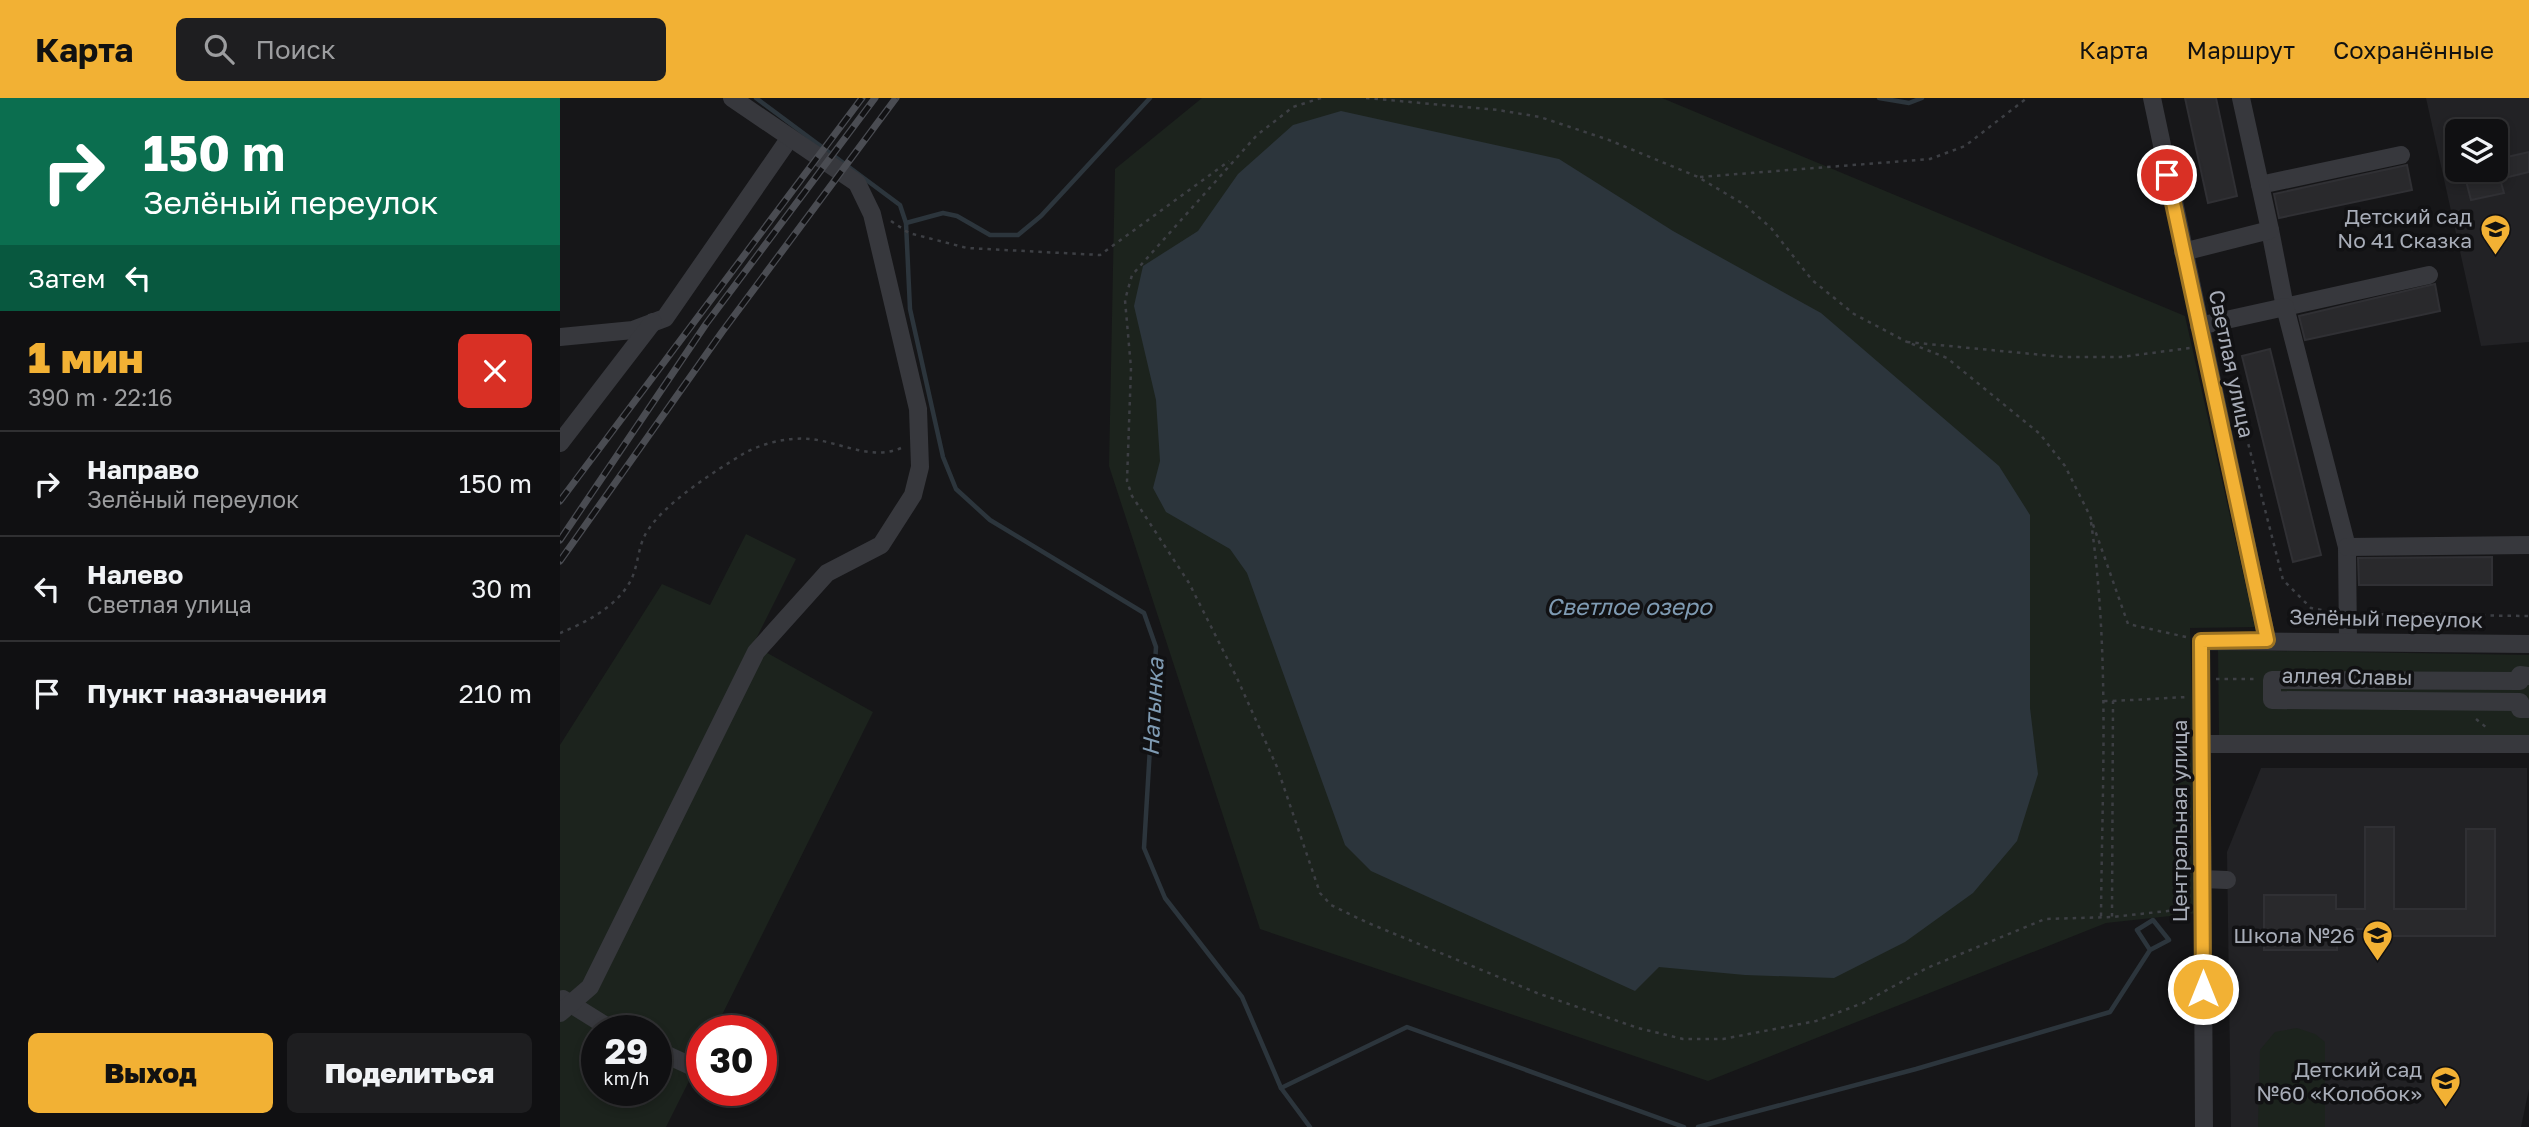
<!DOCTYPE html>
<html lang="ru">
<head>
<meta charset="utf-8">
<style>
  body { margin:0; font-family:"Golos Text",sans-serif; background:#1e1e20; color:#f1f3f6; height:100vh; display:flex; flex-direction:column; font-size:26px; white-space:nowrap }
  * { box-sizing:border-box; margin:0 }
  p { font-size:23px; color:#9c9d9f }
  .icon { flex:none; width:38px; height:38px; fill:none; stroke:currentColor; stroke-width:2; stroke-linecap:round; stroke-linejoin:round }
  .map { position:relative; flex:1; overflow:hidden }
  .panel { display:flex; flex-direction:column; background:#101012; width:560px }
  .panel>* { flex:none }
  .banner { background:#0b6e4f; color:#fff; overflow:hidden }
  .controls { position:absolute; left:1885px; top:21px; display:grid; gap:14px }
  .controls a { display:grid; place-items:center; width:63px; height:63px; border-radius:10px; background:#101012; box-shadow:0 4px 10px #0003,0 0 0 2px #303032; font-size:35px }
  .speed { position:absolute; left:21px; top:917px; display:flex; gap:14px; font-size:35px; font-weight:700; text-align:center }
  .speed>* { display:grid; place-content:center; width:91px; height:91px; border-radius:50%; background:#101012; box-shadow:0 4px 10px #0003,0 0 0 2px #303032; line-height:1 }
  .speed small { font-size:18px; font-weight:400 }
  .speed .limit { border:10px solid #d22; background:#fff; color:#111 }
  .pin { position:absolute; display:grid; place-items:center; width:60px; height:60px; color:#fff; margin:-30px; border:4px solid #fff; border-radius:50%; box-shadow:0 2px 7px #0007 }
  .me { position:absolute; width:77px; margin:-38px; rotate:0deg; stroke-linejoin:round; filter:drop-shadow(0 0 5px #0008) }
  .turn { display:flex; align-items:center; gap:24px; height:147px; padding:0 28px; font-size:32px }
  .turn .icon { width:91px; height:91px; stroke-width:2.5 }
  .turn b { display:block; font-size:49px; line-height:60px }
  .then { display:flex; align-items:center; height:66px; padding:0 28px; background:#0003; gap:14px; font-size:26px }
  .round { display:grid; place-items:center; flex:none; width:74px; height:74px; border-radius:10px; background:#1e1e20 }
  .overview { display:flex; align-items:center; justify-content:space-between; height:119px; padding:0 28px }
  h1 { font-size:42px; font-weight:800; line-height:52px; color:#f2b134 }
  .primary-button { display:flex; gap:14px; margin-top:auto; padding:14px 28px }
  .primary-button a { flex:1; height:80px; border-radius:10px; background:#f2b134; color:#111; font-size:28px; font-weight:800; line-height:80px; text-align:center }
  .primary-button a+a { background:#1e1e20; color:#f1f3f6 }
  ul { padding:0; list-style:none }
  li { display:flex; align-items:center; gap:21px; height:105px; padding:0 28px; border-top:2px solid #303032 }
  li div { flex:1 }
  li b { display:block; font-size:26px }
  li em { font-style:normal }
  header { display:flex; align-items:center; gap:42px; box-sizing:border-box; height:98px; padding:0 35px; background:#f2b134; color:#111 }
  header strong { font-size:33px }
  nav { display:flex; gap:38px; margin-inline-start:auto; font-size:24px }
  .search { width:490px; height:63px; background:#1e1e20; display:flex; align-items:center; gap:18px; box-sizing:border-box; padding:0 24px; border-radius:10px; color:#9c9d9f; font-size:26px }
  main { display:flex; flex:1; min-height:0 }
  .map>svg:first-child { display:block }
</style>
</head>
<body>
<header>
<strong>Карта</strong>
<div class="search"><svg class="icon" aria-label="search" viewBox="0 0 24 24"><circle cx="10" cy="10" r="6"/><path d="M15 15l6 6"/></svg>Поиск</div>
<nav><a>Карта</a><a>Маршрут</a><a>Сохранённые</a></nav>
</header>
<main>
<section class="panel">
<div class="banner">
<div class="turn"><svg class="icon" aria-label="right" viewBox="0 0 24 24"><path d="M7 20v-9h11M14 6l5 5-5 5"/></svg><div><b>150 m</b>Зелёный переулок</div></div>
<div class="then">Затем<svg class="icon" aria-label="left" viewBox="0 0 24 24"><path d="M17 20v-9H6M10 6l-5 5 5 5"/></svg></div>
</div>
<div class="overview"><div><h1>1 мин</h1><p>390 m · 22:16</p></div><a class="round" style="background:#d93025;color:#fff"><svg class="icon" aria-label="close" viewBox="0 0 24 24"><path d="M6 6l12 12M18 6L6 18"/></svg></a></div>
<ul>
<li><svg class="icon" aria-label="right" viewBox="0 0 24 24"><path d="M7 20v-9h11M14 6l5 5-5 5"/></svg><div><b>Направо</b><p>Зелёный переулок</p></div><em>150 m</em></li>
<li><svg class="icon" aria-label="left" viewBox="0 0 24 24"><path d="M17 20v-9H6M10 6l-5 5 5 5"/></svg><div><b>Налево</b><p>Светлая улица</p></div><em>30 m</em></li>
<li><svg class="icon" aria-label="arrive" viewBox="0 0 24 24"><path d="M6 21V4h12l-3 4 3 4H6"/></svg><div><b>Пункт назначения</b></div><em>210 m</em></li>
</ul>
<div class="primary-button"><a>Выход</a><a>Поделиться</a></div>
</section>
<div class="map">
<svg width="1969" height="1029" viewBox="0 0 1969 1029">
  <rect width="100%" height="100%" fill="#161618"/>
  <!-- built -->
  <g fill="#222225" fill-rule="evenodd">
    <path d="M1866,0H1969V244L1921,248ZM1897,33H1936V72H1897Z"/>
    <polygon points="1701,670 1967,670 1969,991 1961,1029 1671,1029 1667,754"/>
  </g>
  <!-- green -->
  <g fill="#1c231d" fill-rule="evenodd">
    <polygon points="642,0 1102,0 1625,218 1695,529 1630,530 1638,815 1546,825 1148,983 700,831 549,368 555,71"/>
    <path d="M186,436L236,461L193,547L313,614L154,933H142V957L106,1029H0V647L102,486L150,507ZM37,933H96V992H37Z"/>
    <polygon points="1658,552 1969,557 1969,637 1659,638"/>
    <polygon points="1737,930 1755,936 1765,944 1765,1029 1698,1029 1700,952 1715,934"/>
  </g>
  <!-- water -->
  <polygon fill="#2c353c" points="781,13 999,61 1113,133 1261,215 1439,368 1470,417 1470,610 1478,676 1457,743 1413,795 1345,844 1274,880 1185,877 1099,869 1075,893 811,773 785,747 687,475 670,451 606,414 593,390 600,363 596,302 574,208 583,168 638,133 678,76 733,27"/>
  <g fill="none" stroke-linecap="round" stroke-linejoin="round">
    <!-- stream -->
    <g stroke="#2c353c" stroke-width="4.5">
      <polyline points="196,0 340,107 346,125 350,211 383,359 396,391 430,422 584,515 596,549 584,750 605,800 682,899 721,990 750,1029"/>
      <polyline points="1319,0 1349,5 1362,0"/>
      <polyline points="346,125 383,115 397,118 430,137 458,137 481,118 590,0"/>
      <polyline points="721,990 847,929 1124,1029"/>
      <polyline points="1138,1029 1356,971 1550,914 1590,852 1609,842 1593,822 1577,832 1590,852"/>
    </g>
  </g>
  <!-- building -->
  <g fill="#29292c" stroke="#303034" stroke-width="2">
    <polygon points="1625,0 1656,0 1677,98 1648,105"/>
    <polygon points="1940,28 1947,59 1969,54 1969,74 1940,81 1944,95 1911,102 1904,75 1936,72 1936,29"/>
    <polygon points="1847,67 1852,92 1719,120 1714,96"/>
    <polygon points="1875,186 1880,213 1745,242 1739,218"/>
    <polygon points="1710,251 1761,457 1733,464 1682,258"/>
    <polygon points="1932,459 1932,487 1799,487 1798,460"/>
    <polygon points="1805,729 1834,729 1834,811 1906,811 1906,731 1935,731 1935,838 1805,838 1804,831 1777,831 1777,852 1704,852 1704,797 1776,797 1776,811 1805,811"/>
  </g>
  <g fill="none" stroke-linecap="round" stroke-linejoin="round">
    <!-- path -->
    <g stroke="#3d3f44" stroke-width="2.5" stroke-dasharray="3.5 5" stroke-linecap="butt">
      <polyline points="761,0 733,9 697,37 572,177 565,202 571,270 567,383 572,398 629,485 677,580 717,669 760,795 771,807 806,824 977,895 1078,930 1123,941 1163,941 1256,923 1303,905 1367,870 1485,821 1552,819 1626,811"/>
      <polyline points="806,0 938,12 980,19 1049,42 1138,79 1185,107 1211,130 1252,182 1294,216 1347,244"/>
      <polyline points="1140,79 1370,61 1405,48 1467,0"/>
      <polyline points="331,123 349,135 407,150 540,157 669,63"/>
      <polyline points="1661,239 1723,482 1751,510 1772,514"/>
      <path d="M1531,424C1550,555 1542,688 1541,819"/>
      <polyline points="1803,516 1969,518"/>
      <path d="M0,535C25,525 58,508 71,482C78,468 78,450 85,437C102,406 154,374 183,356C202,345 228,339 250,341C280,344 314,364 343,349"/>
      <polyline points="1626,539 1568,526 1530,418 1505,368 1480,336 1387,260 1347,244 1504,259 1561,259 1630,250"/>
      <polyline points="1656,581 1694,581"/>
      <polyline points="1544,603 1553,603 1552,819"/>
      <polyline points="1553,603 1627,599"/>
      <polyline points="1916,621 1927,630"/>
    </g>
    <!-- minor -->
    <g stroke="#37383d" stroke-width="18">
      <polyline points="1592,0 1707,542"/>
      <polyline points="1700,87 1841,57"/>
      <polyline points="1710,132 1725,209 1869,177"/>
      <polyline points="1623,154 1710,132 1681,0"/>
      <polyline points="1639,228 1725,209 1787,449 1788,544"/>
      <polyline points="0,239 73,232 105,220 229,41"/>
      <polyline points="0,345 93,224"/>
      <polyline points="1787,449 1969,447"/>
      <polyline points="1969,578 1960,577 1960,583 1712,582 1712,602 1960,604 1960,611 1969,611"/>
      <polyline points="1643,646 1969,646"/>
      <polyline points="1642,781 1667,782"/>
      <polyline points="3,901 54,933"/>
      <polyline points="0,915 30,889 196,554 267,475 321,447 353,397 360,369 358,311 312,116 297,85 172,0"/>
      <polyline points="96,952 142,973"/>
      <polyline points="1644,1029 1641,543 1969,546"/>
    </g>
    <defs>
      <g id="rail">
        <polyline points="0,403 302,0"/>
        <polyline points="0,442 146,226 315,0"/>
        <polyline points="0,463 162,234 336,0"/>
      </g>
    </defs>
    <!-- rail casing -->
    <use href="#rail" stroke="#4a4c52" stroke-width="7"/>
    <!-- rail -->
    <use href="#rail" stroke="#111113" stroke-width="4.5" stroke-dasharray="13" stroke-linecap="butt"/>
  </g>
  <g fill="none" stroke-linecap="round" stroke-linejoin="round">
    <defs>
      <polyline id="route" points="1607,77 1707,542 1641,543 1643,891"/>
    </defs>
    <!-- route casing -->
    <use href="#route" stroke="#9d7322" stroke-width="18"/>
    <!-- route -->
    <use href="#route" stroke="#f2b134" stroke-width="12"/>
  </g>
  <!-- icons -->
  <defs>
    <symbol id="school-pin" viewBox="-11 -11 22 30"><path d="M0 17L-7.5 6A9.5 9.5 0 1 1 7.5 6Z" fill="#f2b134" stroke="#111113"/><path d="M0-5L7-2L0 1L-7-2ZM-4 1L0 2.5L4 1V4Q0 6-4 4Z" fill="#111"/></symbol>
  </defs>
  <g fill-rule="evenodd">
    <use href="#school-pin" x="1918" y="114" width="35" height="47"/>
    <use href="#school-pin" x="1800" y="820" width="35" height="47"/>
    <use href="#school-pin" x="1868" y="966" width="35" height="47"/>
  </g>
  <g text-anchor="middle" stroke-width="7" stroke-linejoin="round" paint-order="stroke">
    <!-- poi labels -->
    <g font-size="21" fill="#a8adb8" stroke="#111113" text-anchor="end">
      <text x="1912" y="126">Детский сад<tspan x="1912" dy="24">No 41 Сказка</tspan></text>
      <text x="1795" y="845">Школа №26</text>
      <text x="1862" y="979">Детский сад<tspan x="1862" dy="24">№60 «Колобок»</tspan></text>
    </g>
    <!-- street labels -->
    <g font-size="21" fill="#a8adb8" stroke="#111113">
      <text transform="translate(1671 266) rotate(78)" y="7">Светлая улица</text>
      <text transform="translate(1826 521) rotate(1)" y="7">Зелёный переулок</text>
      <text transform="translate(1787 579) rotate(1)" y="7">аллея Славы</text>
      <text transform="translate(1620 723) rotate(-90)" y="7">Центральная улица</text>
    </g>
    <!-- water labels -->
    <g font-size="23" font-style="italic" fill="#7f9bb3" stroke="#111113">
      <text x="1069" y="517">Светлое озеро</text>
      <text transform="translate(593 609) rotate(-87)" y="8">Натынка</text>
    </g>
  </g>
</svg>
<div class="controls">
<a><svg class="icon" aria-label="layers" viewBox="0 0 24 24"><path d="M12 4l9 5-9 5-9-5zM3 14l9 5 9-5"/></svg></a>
</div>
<div class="speed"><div>29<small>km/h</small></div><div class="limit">30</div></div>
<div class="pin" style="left:1607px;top:77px;background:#d93025"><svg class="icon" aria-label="arrive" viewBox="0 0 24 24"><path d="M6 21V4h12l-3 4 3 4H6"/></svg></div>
<svg class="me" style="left:1643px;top:891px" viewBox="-20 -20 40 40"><circle r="17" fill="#f2b134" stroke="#fff" stroke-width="3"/><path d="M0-11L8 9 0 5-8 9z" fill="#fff"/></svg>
</div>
</main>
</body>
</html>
